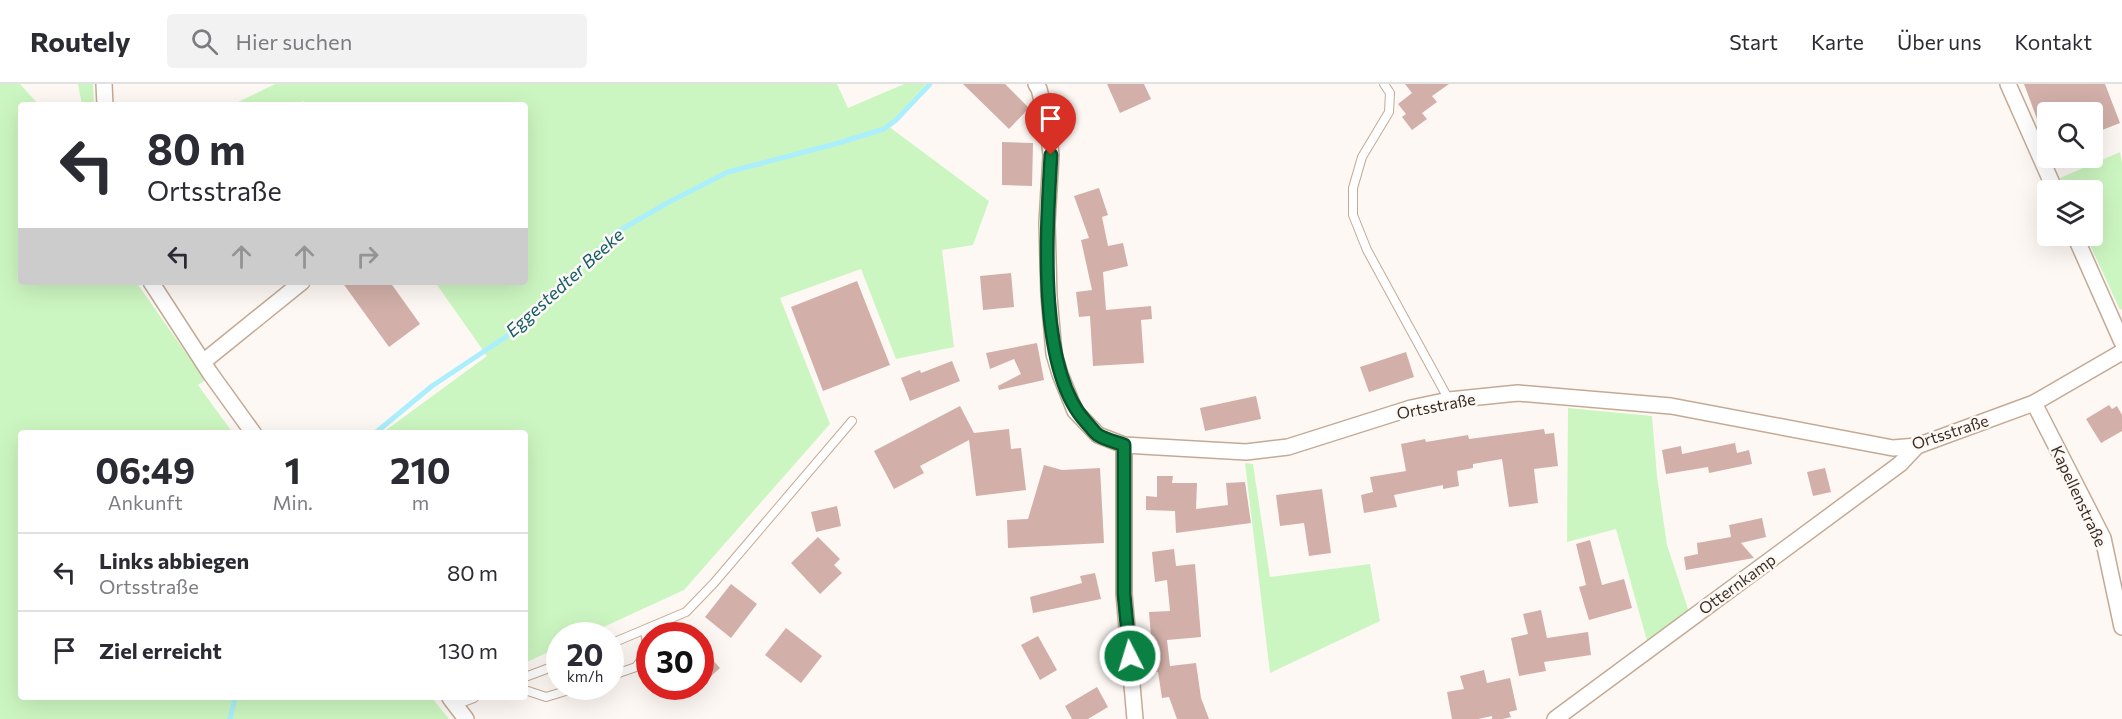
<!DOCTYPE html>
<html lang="de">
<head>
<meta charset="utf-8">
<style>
  body { margin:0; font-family:Commissioner,sans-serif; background:#f2f2f3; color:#2b2b33; height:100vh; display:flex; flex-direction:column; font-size:22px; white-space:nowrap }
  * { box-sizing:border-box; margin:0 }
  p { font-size:20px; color:#7c7c81 }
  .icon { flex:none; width:33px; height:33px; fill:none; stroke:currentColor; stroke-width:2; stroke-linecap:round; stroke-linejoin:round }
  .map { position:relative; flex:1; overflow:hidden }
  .sheet { position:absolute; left:18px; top:346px; width:510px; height:270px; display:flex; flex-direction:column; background:#fff; border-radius:6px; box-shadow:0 6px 24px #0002 }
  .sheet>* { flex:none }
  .hud { position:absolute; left:18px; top:18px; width:510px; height:183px; border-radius:6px; box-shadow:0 6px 24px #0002; background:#fff; color:#2b2b33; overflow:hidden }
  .buttons { position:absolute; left:2037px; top:18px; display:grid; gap:12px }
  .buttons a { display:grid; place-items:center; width:66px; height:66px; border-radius:6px; background:#fff; box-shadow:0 6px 24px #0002; font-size:30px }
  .speed { position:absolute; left:546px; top:538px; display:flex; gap:12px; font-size:30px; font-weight:700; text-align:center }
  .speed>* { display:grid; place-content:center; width:78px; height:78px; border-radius:50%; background:#fff; box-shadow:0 6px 24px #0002; line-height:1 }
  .speed small { font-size:15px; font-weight:400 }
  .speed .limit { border:9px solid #d22; background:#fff; color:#111 }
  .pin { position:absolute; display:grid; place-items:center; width:51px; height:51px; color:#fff; margin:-62px -26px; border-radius:50% 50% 50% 0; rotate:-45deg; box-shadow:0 0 6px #0007 }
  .pin .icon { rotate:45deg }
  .me { position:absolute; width:66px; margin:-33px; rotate:355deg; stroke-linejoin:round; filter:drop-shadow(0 0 4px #0008) }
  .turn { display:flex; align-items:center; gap:21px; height:126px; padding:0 30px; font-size:27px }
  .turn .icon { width:78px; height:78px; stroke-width:2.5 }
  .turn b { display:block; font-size:42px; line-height:51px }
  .lanes { display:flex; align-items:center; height:57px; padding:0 30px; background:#0003; justify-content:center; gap:30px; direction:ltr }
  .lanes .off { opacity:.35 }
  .eta { display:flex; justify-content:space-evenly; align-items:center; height:102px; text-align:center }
  .eta b { font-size:36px; font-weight:700; line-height:42px }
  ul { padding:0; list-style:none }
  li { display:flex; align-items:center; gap:18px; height:78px; padding:0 30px; border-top:2px solid #e1e1e2 }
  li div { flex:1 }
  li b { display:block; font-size:22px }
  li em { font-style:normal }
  header { display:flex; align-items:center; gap:36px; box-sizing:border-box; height:84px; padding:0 30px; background:#fff; border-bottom:2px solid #e1e1e2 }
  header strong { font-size:28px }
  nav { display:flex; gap:33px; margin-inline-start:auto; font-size:21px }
  .search { width:420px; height:54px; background:#f2f2f3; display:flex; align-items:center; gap:15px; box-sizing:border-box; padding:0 21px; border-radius:6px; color:#7c7c81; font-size:22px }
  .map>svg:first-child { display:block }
</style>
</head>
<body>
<header>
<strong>Routely</strong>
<div class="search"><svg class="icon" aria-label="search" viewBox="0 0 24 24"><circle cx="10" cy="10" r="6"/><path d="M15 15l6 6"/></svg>Hier suchen</div>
<nav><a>Start</a><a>Karte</a><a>Über uns</a><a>Kontakt</a></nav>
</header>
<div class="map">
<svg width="2122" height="635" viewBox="0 0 2122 635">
  <rect width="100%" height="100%" fill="#fef8f4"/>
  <!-- green -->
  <g fill="#ccf6c1">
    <polygon points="0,0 20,0 39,21 21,21 21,198 136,198 205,296 198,301 233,349 21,350 21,614 432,614 449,635 0,635"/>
    <polygon points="78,0 93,0 94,21 82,21"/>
    <polygon points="275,0 837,0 848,24 904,0 926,0 888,42 989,117 973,161 942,166 954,263 896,275 861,185 780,214 830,340 684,506 584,552 560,552 559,563 525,579 525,350 382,349 487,272 435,198 525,198 525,21 307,21 303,17 294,21 232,21"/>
    <polygon points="2120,68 2122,80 2122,225 2120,226 2086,152 2092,152 2092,106 2066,106 2060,94"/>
    <polygon points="1568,324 1652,332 1657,392 1667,461 1689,528 1647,557 1616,445 1567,458"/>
    <polygon points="1245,379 1253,380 1270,493 1370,480 1380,537 1270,589"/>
  </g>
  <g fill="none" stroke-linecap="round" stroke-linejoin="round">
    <!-- stream -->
    <g stroke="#aaeffb" stroke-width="5">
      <polyline points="374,350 432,302 519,244 615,149 669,118 728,88 835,60 884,45 896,36 930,0"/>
      <polyline points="230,635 235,614"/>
    </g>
  </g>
  <!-- building -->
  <g fill="#d2afa9">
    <polygon points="963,0 1005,0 1029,24 1009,45"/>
    <polygon points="1107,0 1144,0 1151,15 1120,29"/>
    <polygon points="1405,0 1449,0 1432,12 1437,18 1422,29 1427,35 1412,46 1402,33 1406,30 1398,20 1412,9"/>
    <polygon points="2024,0 2105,0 2120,39 2092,50 2092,28 2048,28 2046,59"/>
    <polygon points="1002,58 1033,59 1032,102 1002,101"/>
    <polygon points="1099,104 1108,131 1102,133 1108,162 1123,159 1128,182 1103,188 1106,226 1151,222 1152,235 1141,236 1144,279 1093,282 1090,232 1079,233 1076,208 1092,206 1081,156 1089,154 1074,112"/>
    <polygon points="1011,189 1014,223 983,226 980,192"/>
    <polygon points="857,197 890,281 823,307 791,223"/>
    <polygon points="342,198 390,198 420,240 389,263"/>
    <polygon points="1037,259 1044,296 999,306 998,302 1021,290 1014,275 990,285 986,269"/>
    <polygon points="1406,268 1414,293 1369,308 1360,283"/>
    <polygon points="952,277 960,297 910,317 901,294 920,286 921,289"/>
    <polygon points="1256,312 1261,335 1205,347 1200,324"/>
    <polygon points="2109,321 2112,325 2117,322 2122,331 2122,347 2101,359 2086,335"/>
    <polygon points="960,322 974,349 1009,345 1011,365 1021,364 1026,406 976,412 969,356 920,382 924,389 894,405 874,367"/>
    <polygon points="1544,345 1545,350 1554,349 1558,382 1534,385 1538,419 1509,423 1502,375 1473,380 1473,384 1457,387 1459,402 1443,405 1443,401 1394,411 1397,423 1364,429 1361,411 1373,408 1370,393 1406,387 1401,360 1425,355 1426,358 1468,351 1469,355"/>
    <polygon points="1735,359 1737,369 1749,366 1752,380 1709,389 1708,383 1666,390 1662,366 1681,362 1682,370"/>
    <polygon points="1044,381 1062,386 1100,384 1104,459 1008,464 1007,436 1028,435"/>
    <polygon points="1825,384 1831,408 1813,412 1807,388"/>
    <polygon points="1157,392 1173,392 1172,399 1197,399 1196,425 1228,421 1226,399 1245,398 1251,439 1176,449 1175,427 1146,426 1146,412 1157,413"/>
    <polygon points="1322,405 1331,469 1309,472 1304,439 1280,442 1276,411"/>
    <polygon points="837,422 841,442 816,448 811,428"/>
    <polygon points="1762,434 1766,453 1741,459 1754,474 1686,486 1684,473 1698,470 1697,459 1731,453 1729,441"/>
    <polygon points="818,453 840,475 834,481 842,489 820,510 791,479"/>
    <polygon points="1590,456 1602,501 1624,495 1632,524 1589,536 1579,503 1586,501 1576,460"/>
    <polygon points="1174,465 1176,482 1195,480 1201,553 1167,556 1170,582 1196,579 1201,614 1209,635 1177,635 1169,613 1162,614 1158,588 1154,588 1149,528 1170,527 1167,496 1155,498 1152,468"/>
    <polygon points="1095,489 1101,515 1033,529 1030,513 1082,499 1080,492"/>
    <polygon points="731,500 757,520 731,554 705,533"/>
    <polygon points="1541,526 1547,554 1588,548 1591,571 1544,578 1546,587 1519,592 1511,554 1528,550 1523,530"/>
    <polygon points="786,544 822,572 801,599 765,571"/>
    <polygon points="1038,552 1057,586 1040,596 1021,561"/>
    <polygon points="700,562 720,584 700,602"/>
    <polygon points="1484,586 1487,599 1510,594 1517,626 1509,628 1511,633 1503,635 1492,635 1492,632 1478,635 1452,635 1447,608 1464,605 1460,592"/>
    <polygon points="1097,603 1108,623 1088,635 1072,635 1065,622"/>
  </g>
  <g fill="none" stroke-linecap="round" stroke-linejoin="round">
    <defs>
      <g id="lane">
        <polyline points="1384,0 1390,9 1389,28 1362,73 1353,104 1353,131 1367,166 1449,316"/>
        <polyline points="610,560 686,528 714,499 852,337"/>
        <polyline points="610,592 636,583 648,567 645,547"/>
        <polyline points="525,593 560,580"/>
        <polyline points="525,606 546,613 579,603"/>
        <polyline points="455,621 474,614"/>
      </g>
      <g id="street">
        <polyline points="104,0 105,21"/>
        <polyline points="1036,0 1039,5 1047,36 1051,71 1047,139 1049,212 1054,270 1060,290 1075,327 1098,351 1124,361 1246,368 1288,363 1411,324 1449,316 1518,309 1671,322 1893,364 1917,362 2034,319 2122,268"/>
        <polyline points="2008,0 2055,106"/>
        <polyline points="2075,152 2122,258"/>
        <polyline points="151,198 210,289 254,350"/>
        <polyline points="203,278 302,198"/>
        <polyline points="2034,319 2103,454 2122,543"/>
        <polyline points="1124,361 1124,510 1135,635"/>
        <polyline points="450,614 466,635"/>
        <polyline points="1555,635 1900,380 1917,362"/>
      </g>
    </defs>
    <!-- lane casing -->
    <use href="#lane" stroke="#c4aa95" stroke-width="10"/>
    <!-- street casing -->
    <use href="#street" stroke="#c4aa95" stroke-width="18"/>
    <!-- lane -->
    <use href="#lane" stroke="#fff" stroke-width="8"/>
    <!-- street -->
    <use href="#street" stroke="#fff" stroke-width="15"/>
  </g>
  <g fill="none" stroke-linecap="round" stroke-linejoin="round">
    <defs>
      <path id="route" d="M1051,71C1047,142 1036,284 1086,338C1090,342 1094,348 1098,351C1106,356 1116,358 1124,361V510L1130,572"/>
    </defs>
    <!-- route casing -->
    <use href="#route" stroke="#07532c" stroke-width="15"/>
    <!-- route -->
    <use href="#route" stroke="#0b8043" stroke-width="10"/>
  </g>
  <g text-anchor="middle" stroke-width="5" stroke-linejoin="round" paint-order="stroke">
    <!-- street labels -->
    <g font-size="16" fill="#382d25" stroke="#fef8f4">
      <text transform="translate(1436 322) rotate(-11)" y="6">Ortsstraße</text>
      <text transform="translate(1950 348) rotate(-18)" y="6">Ortsstraße</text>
      <text transform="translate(2079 412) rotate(65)" y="6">Kapellenstraße</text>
      <text transform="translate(1737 500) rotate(-36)" y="6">Otternkamp</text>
    </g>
    <!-- water labels -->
    <g font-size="18" font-style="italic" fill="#145f6a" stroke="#fef8f4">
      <text transform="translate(565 199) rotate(-42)" y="6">Eggestedter Beeke</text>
    </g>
  </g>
</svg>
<div class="buttons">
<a><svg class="icon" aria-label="search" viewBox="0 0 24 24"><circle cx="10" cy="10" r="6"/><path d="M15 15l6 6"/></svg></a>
<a><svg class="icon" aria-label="layers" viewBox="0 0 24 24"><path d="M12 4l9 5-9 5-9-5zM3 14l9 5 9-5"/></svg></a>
</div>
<div class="speed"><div>20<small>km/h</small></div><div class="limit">30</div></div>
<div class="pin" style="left:1051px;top:71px;background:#d93025"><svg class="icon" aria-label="arrive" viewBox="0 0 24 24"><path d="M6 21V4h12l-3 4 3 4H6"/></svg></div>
<svg class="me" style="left:1130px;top:572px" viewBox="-20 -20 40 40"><circle r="17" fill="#0b8043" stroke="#fff" stroke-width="3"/><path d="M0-11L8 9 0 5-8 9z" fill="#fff"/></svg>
<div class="hud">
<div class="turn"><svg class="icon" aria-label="left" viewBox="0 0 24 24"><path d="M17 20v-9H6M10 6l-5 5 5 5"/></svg><div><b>80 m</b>Ortsstraße</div></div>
<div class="lanes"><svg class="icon" aria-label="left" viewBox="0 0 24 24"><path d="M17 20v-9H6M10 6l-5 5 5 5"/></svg><svg class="icon off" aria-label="ahead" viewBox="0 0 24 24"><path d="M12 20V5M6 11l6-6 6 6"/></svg><svg class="icon off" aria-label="ahead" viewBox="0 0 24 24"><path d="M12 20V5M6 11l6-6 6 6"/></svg><svg class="icon off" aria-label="right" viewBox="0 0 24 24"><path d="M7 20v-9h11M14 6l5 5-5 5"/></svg></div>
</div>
<section class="sheet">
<div class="eta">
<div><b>06:49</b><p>Ankunft</p></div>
<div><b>1</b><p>Min.</p></div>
<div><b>210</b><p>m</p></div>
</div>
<ul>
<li><svg class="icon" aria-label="left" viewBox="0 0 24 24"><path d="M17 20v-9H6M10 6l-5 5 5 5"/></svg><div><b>Links abbiegen</b><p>Ortsstraße</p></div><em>80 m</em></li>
<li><svg class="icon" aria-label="arrive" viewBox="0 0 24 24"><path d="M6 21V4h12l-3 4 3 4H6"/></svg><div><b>Ziel erreicht</b></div><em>130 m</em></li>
</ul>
</section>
</div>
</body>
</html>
